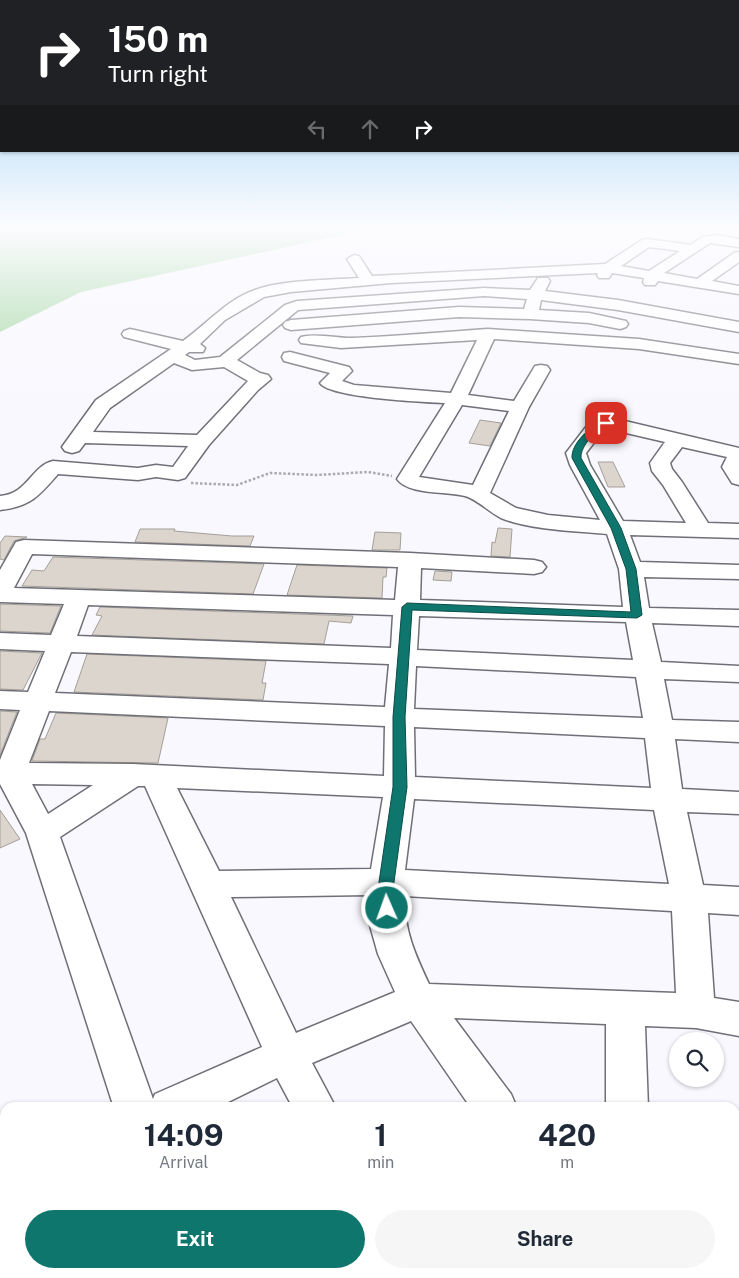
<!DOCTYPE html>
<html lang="en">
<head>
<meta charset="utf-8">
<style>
  body { margin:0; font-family:"Public Sans",sans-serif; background:#f6f6f7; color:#1f2937; height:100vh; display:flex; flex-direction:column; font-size:19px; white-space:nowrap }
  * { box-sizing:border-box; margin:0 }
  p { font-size:16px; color:#747a83 }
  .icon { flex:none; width:28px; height:28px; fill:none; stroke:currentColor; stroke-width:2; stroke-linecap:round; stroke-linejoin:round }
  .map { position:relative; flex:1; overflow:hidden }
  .sheet { position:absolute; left:0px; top:1102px; width:740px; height:176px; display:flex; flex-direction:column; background:#fff; border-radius:15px 15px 0 0; box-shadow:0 1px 4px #0004 }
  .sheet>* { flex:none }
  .banner { position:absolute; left:0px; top:0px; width:740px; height:152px; box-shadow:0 1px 4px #0004; background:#202124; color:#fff; overflow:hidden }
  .fabs { position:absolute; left:669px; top:1032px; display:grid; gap:10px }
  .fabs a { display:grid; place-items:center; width:55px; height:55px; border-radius:50%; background:#fff; box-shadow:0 1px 4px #0004; font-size:25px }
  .pin { position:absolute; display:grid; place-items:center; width:42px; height:42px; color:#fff; margin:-21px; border-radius:10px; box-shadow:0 2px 8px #0006 }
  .me { position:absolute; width:55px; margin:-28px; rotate:358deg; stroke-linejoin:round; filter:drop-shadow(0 0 4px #0008) }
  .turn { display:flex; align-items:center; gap:18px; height:105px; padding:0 25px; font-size:22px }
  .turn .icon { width:65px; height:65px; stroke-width:2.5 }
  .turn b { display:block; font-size:35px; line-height:42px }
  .lanes { display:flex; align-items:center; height:48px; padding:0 25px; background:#0003; justify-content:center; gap:25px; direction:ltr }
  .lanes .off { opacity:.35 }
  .eta { display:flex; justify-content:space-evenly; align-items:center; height:85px; text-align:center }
  .eta b { font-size:30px; font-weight:700; line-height:35px }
  .button { display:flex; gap:10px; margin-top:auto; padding:10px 25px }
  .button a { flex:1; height:58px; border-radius:30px; background:#0f766e; color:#fff; font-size:20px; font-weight:700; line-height:58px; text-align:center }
  .button a+a { background:#f6f6f7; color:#1f2937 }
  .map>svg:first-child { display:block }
</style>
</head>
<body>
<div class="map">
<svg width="739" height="1278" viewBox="0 0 739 1278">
  <rect width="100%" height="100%" fill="#f8f8fe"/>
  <!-- green -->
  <polygon fill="#a5d7a5" points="0,226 383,226 81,292 0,332"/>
  <!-- building -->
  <g fill="#dbd5cd" stroke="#a59f98">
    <polygon points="480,420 501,423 490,446 469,443"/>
    <polygon points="598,462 613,462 625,487 608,487"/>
    <polygon points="498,528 512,529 510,557 491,556 492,542 495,543"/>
    <polygon points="140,529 175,529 174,531 232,536 254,536 250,546 135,542"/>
    <polygon points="375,532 401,533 400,550 372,550"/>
    <polygon points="5,536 27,537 14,541 4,560 0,559 0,543"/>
    <polygon points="53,557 264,564 253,594 22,586 32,570 44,571"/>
    <polygon points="297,565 387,568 386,577 383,577 382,598 287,595"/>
    <polygon points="435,571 452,572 451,581 433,580"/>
    <polygon points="0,604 61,606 50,633 0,631"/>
    <polygon points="100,607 353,616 351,623 329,621 324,644 92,635 102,616 96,615"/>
    <polygon points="0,651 42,653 23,690 0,689"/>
    <polygon points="87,654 266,661 262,683 266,683 263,700 74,692"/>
    <polygon points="0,711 17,712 0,755"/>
    <polygon points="56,713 168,718 158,763 32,761 40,739 45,739"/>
    <polygon points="0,810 20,839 0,848"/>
  </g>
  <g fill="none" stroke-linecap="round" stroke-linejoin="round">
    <defs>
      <g id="minor">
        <path d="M716,235L739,239V247L710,243L664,273L697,279L734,253L739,252V262L712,281L739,286V294L658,281L655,285H645L643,282L644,278L612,273L609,278H599L597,275L598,273L391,283L291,292L264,297L225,320L200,344L205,348L203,352H189L185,355L195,360L220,357L285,305L297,301L484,288L530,290L538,278H548L550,281L545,291L618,300L739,322V332L618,310L541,300L539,310L589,313L626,321L628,324L626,327L620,329L589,323L530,319L459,317L291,330L285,328L283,325L285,322L291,320L459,307L524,309L527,299L484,296L298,310L237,360L260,373L268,375L271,379L258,390L209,445L185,478L178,480L156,477L138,480L58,474C40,495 30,507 0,510V496C28,494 31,466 53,461L138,468L156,465L173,467L188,446L85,443L79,451L72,453L65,451L62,447L96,400L171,349L124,337L122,334L124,331L130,329L183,341C207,324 226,300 255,290C281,280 330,280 359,278L347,259L354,255L359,256L372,276L605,264L642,240L647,239L691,245L702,237ZM649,247L680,251L649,271L621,266ZM174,363L192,370L224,367L248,381L197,435L93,432L110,408Z"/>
        <path d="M488,329L639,339L739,354V364L639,349L494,339L468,395L514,401L535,366L541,365L547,366L550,370L529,407L490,493L516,508L548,515L600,520L570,465L566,453L589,423L608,417L739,448V485L732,483L722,467L727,457L682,447L670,463L672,469L682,482L708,523L739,524V538L630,535L640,562L739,565V579L644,577L649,608L739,610V626L652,623L661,662L739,666V682L664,679L672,720L739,722V742L675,739L682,789L739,792V814L687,812L703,885L739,887V915L708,913L714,998L739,1002V1036L696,1028L645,1026L648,1108H606V1024L454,1018L511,1094L517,1108H471L411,1021L312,1063L336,1108H293L277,1078L216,1108H114L26,833L0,784V760L20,710L0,709V691L28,692L45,651L0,649V633L51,635L64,604L0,602V570L16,542L24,540L410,553L534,560L542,562L546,567L542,572L534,574L421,568L420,600L623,607L619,569L607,534C575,531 530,530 501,518C489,512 478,500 465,496C446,491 408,495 397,479L445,403C423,402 331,398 320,383L330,373L284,361L282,357L284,353L290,352L349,367L352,371L342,381L354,385L451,393L477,340L341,348L301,343L299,340L301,337C317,333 335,338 352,338C397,336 443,332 488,329ZM462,405L509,411L473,485L419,477ZM609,429L665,442L650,463L652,471L663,485L686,523L623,521L590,465L586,453L603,431ZM32,554L398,567L395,600L14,588ZM88,605L393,615L391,648L77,636ZM419,616L626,622L633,660L417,650ZM71,652L389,664L385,707L55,693ZM416,666L636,677L643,718L414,709ZM49,711L385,726L384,776L133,764L29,763ZM414,727L645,738L651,788L415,777ZM32,784L93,785L48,814ZM138,786H145L262,1047L155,1094L153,1099L60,837ZM177,788L383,797L371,869L219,871ZM414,799L654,810L669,884L405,870ZM369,895V922L378,954L395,992L296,1033L231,897ZM404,896L672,911L676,993L429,984C414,952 405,932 404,896Z"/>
        <polygon points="5,1159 5,1204 0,1206 0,1161"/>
        <rect x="735" y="1193" width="4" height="46"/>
        <polygon points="177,1274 225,1274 227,1278 179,1278"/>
        <polygon points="381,1274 463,1274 461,1278 383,1278"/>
        <rect x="604" y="1274" width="48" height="4"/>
      </g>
    </defs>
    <!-- minor casing -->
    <use href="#minor" stroke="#6f6f77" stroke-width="3"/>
    <!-- path -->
    <polyline stroke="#a9a9ae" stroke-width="2.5" stroke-dasharray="2.5 2" stroke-linecap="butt" points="191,483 237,485 270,473 317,475 368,472 392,476"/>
    <!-- minor -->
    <use href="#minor" fill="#fff" fill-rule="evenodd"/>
  </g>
  <!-- sky -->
  <linearGradient id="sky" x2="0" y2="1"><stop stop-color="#85c7f0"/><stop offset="0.56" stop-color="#fcfcff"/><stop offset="1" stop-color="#fcfcff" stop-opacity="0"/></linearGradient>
  <rect width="739" height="405" fill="url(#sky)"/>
  <!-- route -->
  <path fill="#0f766e" stroke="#0a4d48" d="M603,421L610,423C606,425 602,426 599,429C592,435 580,448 581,458L621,528L636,569L642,615L637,618L412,610L405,717L407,787L394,882L395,908L393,913L387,914L382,913L379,908V882L393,787V717L402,607L407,603L631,612L626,569L611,528L572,458C571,443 591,426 603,421Z"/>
</svg>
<div class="fabs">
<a><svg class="icon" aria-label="search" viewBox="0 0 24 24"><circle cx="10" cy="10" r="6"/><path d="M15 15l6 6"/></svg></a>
</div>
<div class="pin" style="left:606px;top:423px;background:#d93025"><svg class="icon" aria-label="arrive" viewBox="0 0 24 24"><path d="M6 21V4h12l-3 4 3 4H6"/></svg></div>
<svg class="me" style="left:387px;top:908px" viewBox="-20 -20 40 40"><circle r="17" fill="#0f766e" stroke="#fff" stroke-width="3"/><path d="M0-11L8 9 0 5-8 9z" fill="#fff"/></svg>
<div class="banner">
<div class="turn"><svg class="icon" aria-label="right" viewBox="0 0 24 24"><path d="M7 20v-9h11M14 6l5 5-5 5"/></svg><div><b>150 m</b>Turn right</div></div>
<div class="lanes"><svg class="icon off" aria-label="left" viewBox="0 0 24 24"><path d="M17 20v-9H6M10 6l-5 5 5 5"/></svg><svg class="icon off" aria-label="ahead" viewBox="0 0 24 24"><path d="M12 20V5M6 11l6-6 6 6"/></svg><svg class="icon" aria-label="right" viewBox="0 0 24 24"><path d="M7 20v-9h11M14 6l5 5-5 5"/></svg></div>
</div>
<section class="sheet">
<div class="eta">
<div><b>14:09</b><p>Arrival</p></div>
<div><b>1</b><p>min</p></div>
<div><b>420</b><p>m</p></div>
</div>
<div class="button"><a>Exit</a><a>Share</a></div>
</section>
</div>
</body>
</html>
